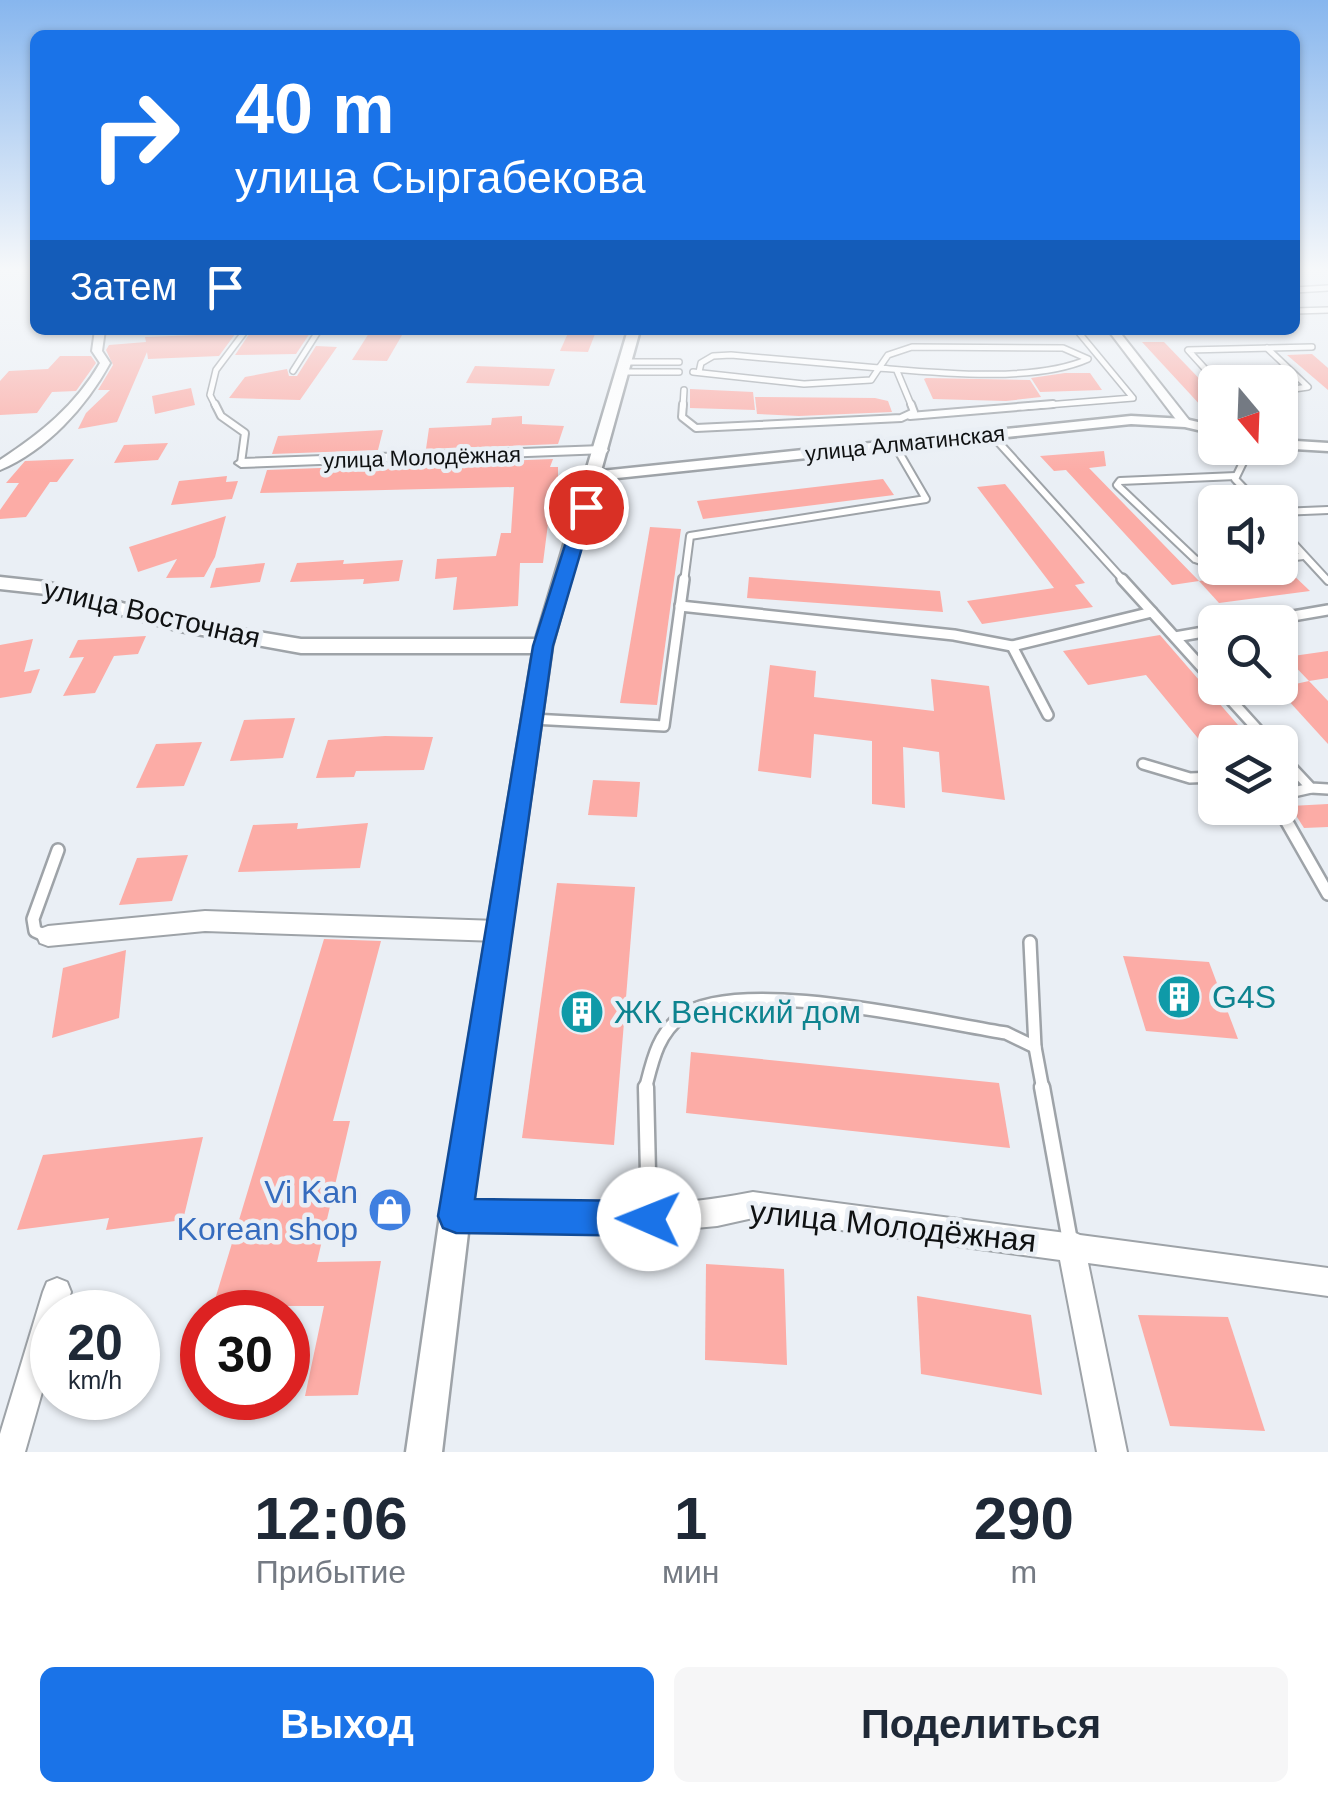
<!DOCTYPE html>
<html lang="ru">
<head>
<meta charset="utf-8">
<style>
  body { margin:0; font-family:Helvetica,sans-serif; background:#f6f6f7; color:#1f2937; height:100vh; display:flex; flex-direction:column; font-size:38px; white-space:nowrap }
  * { box-sizing:border-box; margin:0 }
  p { font-size:32px; color:#747a83 }
  .icon { flex:none; width:55px; height:55px; fill:none; stroke:currentColor; stroke-width:2; stroke-linecap:round; stroke-linejoin:round }
  .map { position:relative; height:1452px; overflow:hidden }
  .panel { display:flex; flex-direction:column; background:#fff; flex:1 }
  .panel>* { flex:none }
  .hud { position:absolute; left:30px; top:30px; width:1270px; height:305px; border-radius:15px; box-shadow:0 2px 8px #0004; background:#1a73e8; color:#fff; overflow:hidden }
  .needle { width:65px; rotate:161deg }
  .fabs { position:absolute; left:1198px; top:365px; display:grid; gap:20px }
  .fabs a { display:grid; place-items:center; width:100px; height:100px; border-radius:15px; background:#fff; box-shadow:0 2px 8px #0004; font-size:50px }
  .speed { position:absolute; left:30px; top:1290px; display:flex; gap:20px; font-size:50px; font-weight:700; text-align:center }
  .speed>* { display:grid; place-content:center; width:130px; height:130px; border-radius:50%; background:#fff; box-shadow:0 2px 8px #0004; line-height:1 }
  .speed small { font-size:25px; font-weight:400 }
  .speed .limit { border:15px solid #d22; background:#fff; color:#111 }
  .pin { position:absolute; display:grid; place-items:center; width:85px; height:85px; color:#fff; margin:-42px; border:5px solid #fff; border-radius:50%; box-shadow:0 2px 10px #0007 }
  .me { position:absolute; width:110px; margin:-55px; rotate:271deg; stroke-linejoin:round; filter:drop-shadow(0 0 8px #0008) }
  .turn { display:flex; align-items:center; gap:35px; height:210px; padding:0 40px; font-size:45px }
  .turn .icon { width:130px; height:130px; stroke-width:2.5 }
  .turn b { display:block; font-size:70px; line-height:85px }
  .then { display:flex; align-items:center; height:95px; padding:0 40px; background:#0003; gap:20px; font-size:38px }
  .eta { display:flex; justify-content:space-evenly; align-items:center; height:170px; text-align:center }
  .eta b { font-size:60px; font-weight:700; line-height:70px }
  .primary-button { display:flex; gap:20px; margin-top:auto; padding:20px 40px }
  .primary-button a { flex:1; height:115px; border-radius:15px; background:#1a73e8; color:#fff; font-size:40px; font-weight:700; line-height:115px; text-align:center }
  .primary-button a+a { background:#f6f6f7; color:#1f2937 }
  .map>svg:first-child { display:block }
</style>
</head>
<body>
<div class="map">
<svg width="1328" height="1452" viewBox="0 0 1328 1452">
  <rect width="100%" height="100%" fill="#eaeff5"/>
  <!-- building -->
  <g fill="#fcaca6">
    <polygon points="200,330 238,330 219,356 148,359 147,352 117,422 78,429 86,413 110,390 98,390 113,365 106,350 109,345 146,342 145,337 197,335"/>
    <polygon points="252,330 312,330 296,354 235,355"/>
    <polygon points="371,330 405,330 387,361 352,360"/>
    <polygon points="568,333 595,334 588,352 560,351"/>
    <polygon points="1142,342 1164,342 1215,395 1215,421"/>
    <polygon points="316,346 337,347 300,400 229,398 245,377 287,369 289,376 297,376"/>
    <polygon points="1312,354 1328,368 1328,390 1287,355"/>
    <polygon points="60,356 91,356 96,363 76,391 52,392 37,413 0,415 0,381 9,371 48,369"/>
    <polygon points="475,366 555,369 549,386 466,383"/>
    <polygon points="1065,373 1090,373 1102,390 1040,392 1031,378"/>
    <polygon points="926,378 1030,380 1041,397 1006,401 933,399 924,379"/>
    <polygon points="191,388 195,405 155,414 152,396"/>
    <polygon points="690,389 753,392 755,410 690,408"/>
    <polygon points="755,397 875,398 888,401 892,412 799,416 757,414"/>
    <polygon points="522,416 522,424 564,426 558,444 426,449 429,428 491,425 492,418"/>
    <polygon points="383,430 378,450 272,454 278,436"/>
    <polygon points="168,443 158,460 114,463 124,445"/>
    <polygon points="1104,451 1106,466 1089,468 1199,581 1172,585 1066,470 1054,471 1040,456"/>
    <polygon points="74,459 57,482 50,482 26,517 0,519 0,510 19,483 6,483 25,461"/>
    <polygon points="553,459 550,467 558,467 558,516 549,516 543,563 520,563 518,606 453,610 457,577 435,579 437,559 496,556 501,533 511,533 514,487 260,493 267,470"/>
    <polygon points="227,476 226,482 238,481 232,499 171,505 179,481"/>
    <polygon points="883,479 894,495 703,519 697,501"/>
    <polygon points="1005,484 1085,583 1075,585 1093,607 982,624 967,601 1054,588 977,487"/>
    <polygon points="226,516 215,557 204,577 166,578 177,559 138,572 129,547"/>
    <polygon points="650,527 681,529 657,705 620,703"/>
    <polygon points="344,560 343,564 403,560 399,581 363,584 364,579 290,582 297,563"/>
    <polygon points="265,563 260,582 210,588 216,568"/>
    <polygon points="1288,570 1310,591 1219,603 1199,581"/>
    <polygon points="749,577 940,591 943,612 747,598"/>
    <polygon points="1160,635 1251,740 1215,742 1215,759 1146,675 1088,685 1063,651"/>
    <polygon points="146,636 138,654 114,656 95,693 63,696 84,657 69,658 78,640"/>
    <polygon points="33,639 24,672 40,669 31,693 0,698 0,645"/>
    <polygon points="1328,651 1328,678 1309,681 1286,657"/>
    <polygon points="770,665 816,671 814,697 934,711 931,679 989,686 1005,800 942,792 939,752 903,747 905,808 872,804 872,741 814,734 811,778 758,771"/>
    <polygon points="1309,681 1328,701 1328,744 1277,688"/>
    <polygon points="295,718 283,758 230,761 244,720"/>
    <polygon points="385,736 433,737 424,770 356,771 354,777 316,778 328,740"/>
    <polygon points="202,742 184,786 136,788 156,744"/>
    <polygon points="593,780 640,782 637,817 588,815"/>
    <polygon points="1328,804 1328,827 1304,828 1290,806"/>
    <polygon points="298,823 297,829 368,823 360,868 238,872 253,825"/>
    <polygon points="188,855 172,901 119,905 137,858"/>
    <polygon points="557,883 635,887 614,1145 522,1138"/>
    <polygon points="324,939 381,941 333,1121 350,1121 317,1262 381,1261 358,1395 305,1396 324,1306 213,1306"/>
    <polygon points="126,950 119,1018 52,1038 63,968"/>
    <polygon points="1123,956 1209,962 1238,1039 1146,1031"/>
    <polygon points="691,1052 999,1083 1010,1148 686,1113"/>
    <polygon points="203,1137 183,1220 106,1230 109,1218 17,1230 43,1155"/>
    <polygon points="706,1264 784,1269 787,1365 705,1360"/>
    <polygon points="917,1296 1031,1315 1042,1395 921,1374"/>
    <polygon points="1138,1315 1228,1317 1265,1431 1170,1426"/>
  </g>
  <g fill="none" stroke-linecap="round" stroke-linejoin="round">
    <defs>
      <g id="service-far4">
        <polyline points="1295,290 1328,288"/>
        <polyline points="1295,311 1328,310"/>
        <path d="M912,347L1063,348L1088,359C1034,383 938,373 879,368L888,355Z"/>
        <polyline points="1267,348 1308,387 1280,391"/>
        <polyline points="627,362 679,362"/>
        <polyline points="293,371 319,330"/>
        <polyline points="897,371 912,407"/>
        <polyline points="624,372 679,372"/>
        <polyline points="693,372 804,384 871,380 879,368"/>
        <polyline points="699,372 701,363 713,356 731,355 879,368"/>
        <polyline points="1217,382 1188,350 1312,347"/>
        <polyline points="216,407 210,395 216,370 246,330"/>
        <polyline points="683,407 684,390"/>
        <polyline points="1022,407 1133,398 1080,334"/>
      </g>
      <g id="service-far3">
        <polyline points="215,404 221,416 245,433 241,463"/>
        <polyline points="683,404 682,417 696,428 901,418 914,412 911,404"/>
        <polyline points="910,416 1053,404"/>
        <polyline points="991,434 1125,582"/>
        <polyline points="1250,448 1235,479 1257,502"/>
        <polyline points="1280,512 1328,510"/>
        <polyline points="1280,529 1328,581"/>
        <polyline points="1280,559 1303,556"/>
        <polyline points="1215,566 1195,559 1117,485 1120,481 1236,476"/>
        <polyline points="684,582 690,536 926,499 894,444"/>
      </g>
      <g id="service-far2">
        <polyline points="1122,579 1152,612"/>
        <polyline points="680,606 954,635 1012,646 1152,612 1215,682"/>
        <polyline points="1258,622 1328,610"/>
        <polyline points="1175,637 1215,630"/>
        <polyline points="1012,646 1048,715"/>
        <polyline points="1220,688 1269,742"/>
        <polyline points="532,719 664,726 684,579"/>
        <polyline points="1280,755 1311,788 1328,789"/>
        <polyline points="1143,764 1190,778 1215,777"/>
        <polyline points="1280,795 1311,788"/>
      </g>
      <g id="service-far1">
        <polyline points="1279,808 1328,894"/>
        <polyline points="46,936 35,931 33,919 58,850"/>
        <polyline points="1030,942 1035,1047 1043,1090"/>
        <path d="M645,1090C652,1063 657,1034 682,1016C739,975 935,1022 1006,1033L1035,1047"/>
      </g>
      <g id="service">
        <polyline points="646,1087 649,1216"/>
        <polyline points="1042,1087 1070,1241"/>
      </g>
      <g id="minor">
        <path d="M95,330H105L102,351L110,363C86,407 47,450 0,470V460C41,433 75,406 100,363L92,351Z"/>
        <polygon points="1108,330 1118,330 1189,420 1189,426 1181,426"/>
        <polygon points="602,446 608,450 606,453 241,467 235,463 241,459"/>
        <polygon points="205,911 498,921 506,924 509,931 506,938 498,941 205,931 48,946 40,943 37,936 40,929 48,926"/>
        <path d="M753,1192L1066,1233L1071,1231L1080,1235L1328,1268V1296L1088,1263L1127,1452H1097L1060,1260L753,1218L717,1226L642,1233L455,1229L446,1225L442,1216L446,1207L455,1203C555,1206 654,1212 753,1192Z"/>
        <polygon points="57,1278 67,1282 71,1292 65,1312 52,1312 52,1357 25,1452 0,1452 0,1434 43,1292 47,1282"/>
      </g>
      <g id="tertiary">
        <polygon points="628,330 640,330 601,471 1131,416 1185,419 1215,426 1215,434 1185,427 1131,424 598,480 552,646 470,1216 442,1452 406,1452 440,1216 533,653 301,653 180,631 46,594 0,589 0,577 46,582 180,619 301,639 536,639"/>
        <polygon points="1280,440 1328,443 1328,451 1277,448 1280,448"/>
      </g>
    </defs>
    <!-- service-far4 casing -->
    <use href="#service-far4" stroke="#9ea3a8" stroke-width="8"/>
    <!-- service-far3 casing -->
    <use href="#service-far3" stroke="#9ea3a8" stroke-width="10"/>
    <!-- service-far2 casing -->
    <use href="#service-far2" stroke="#9ea3a8" stroke-width="14"/>
    <!-- service-far1 casing -->
    <use href="#service-far1" stroke="#9ea3a8" stroke-width="16"/>
    <!-- service casing -->
    <use href="#service" stroke="#9ea3a8" stroke-width="19"/>
    <!-- minor casing -->
    <use href="#minor" stroke="#9ea3a8" stroke-width="4"/>
    <!-- tertiary casing -->
    <use href="#tertiary" stroke="#9ea3a8" stroke-width="5"/>
    <!-- service-far4 -->
    <use href="#service-far4" stroke="#fff" stroke-width="5"/>
    <!-- service-far3 -->
    <use href="#service-far3" stroke="#fff" stroke-width="6"/>
    <!-- service-far2 -->
    <use href="#service-far2" stroke="#fff" stroke-width="9"/>
    <!-- service-far1 -->
    <use href="#service-far1" stroke="#fff" stroke-width="11"/>
    <!-- service -->
    <use href="#service" stroke="#fff" stroke-width="14"/>
    <!-- minor -->
    <use href="#minor" fill="#fff" fill-rule="evenodd"/>
    <!-- tertiary -->
    <use href="#tertiary" fill="#fff" fill-rule="evenodd"/>
  </g>
  <!-- sky -->
  <linearGradient id="sky" x2="0" y2="1"><stop stop-color="#87b6ee"/><stop offset="0.57" stop-color="#f6f8fa"/><stop offset="1" stop-color="#f6f8fa" stop-opacity="0"/></linearGradient>
  <rect width="1328" height="472" fill="url(#sky)"/>
  <!-- route -->
  <polygon fill="#1a73e8" stroke="#114b97" stroke-width="2.5" points="586,502 594,507 553,646 475,1199 649,1201 661,1207 667,1219 661,1231 649,1236 456,1233 443,1228 438,1216 533,646 577,507"/>
  <!-- icons -->
  <defs>
    <symbol id="building-disc" viewBox="-11 -11 22 22"><circle r="9.5" fill="#0f9aa8" stroke="#eaeff5"/><path d="M-4-6H4V6H1V3H-1V6H-4ZM-2.5-4.3h1.7v1.8h-1.7ZM.8-4.3h1.7v1.8H.8ZM-2.5-1h1.7V.8h-1.7ZM.8-1h1.7V.8H.8Z" fill="#fff"/></symbol>
    <symbol id="shop-disc" viewBox="-11 -11 22 22"><circle r="9.5" fill="#3f7fe0" stroke="#eaeff5"/><path d="M-5-2.5h2.3a2.7 3.5 0 0 1 5.4 0H5L5.5 6h-11ZM-1.5-2.5h3a1.5 2.3 0 0 0-3 0Z" fill="#fff"/></symbol>
  </defs>
  <g fill-rule="evenodd">
    <use href="#building-disc" x="1154" y="972" width="50" height="50"/>
    <use href="#building-disc" x="557" y="987" width="50" height="50"/>
    <use href="#shop-disc" x="365" y="1185" width="50" height="50"/>
  </g>
  <g text-anchor="middle" stroke-width="9" stroke-linejoin="round" paint-order="stroke">
    <!-- far-street labels -->
    <g font-size="22" fill="#0f1112" stroke="#eaeff5">
      <text transform="translate(905 443) rotate(-6)" y="8">улица Алматинская</text>
      <text transform="translate(422 457) rotate(-2)" y="8">улица Молодёжная</text>
    </g>
    <!-- street labels -->
    <g font-size="28" fill="#0f1112" stroke="#eaeff5">
      <text transform="translate(152 613) rotate(13)" y="10">улица Восточная</text>
    </g>
    <!-- near-culture labels -->
    <g font-size="32" fill="#0d838f" stroke="#eaeff5" text-anchor="start">
      <text x="1212" y="1008">G4S</text>
      <text x="614" y="1023">ЖК Венский дом</text>
    </g>
    <!-- near-shop labels -->
    <g font-size="32" fill="#366cbe" stroke="#eaeff5" text-anchor="end">
      <text x="358" y="1203">Vi Kan<tspan x="358" dy="37">Korean shop</tspan></text>
    </g>
    <!-- near-street labels -->
    <g font-size="32" fill="#0f1112" stroke="#eaeff5">
      <text transform="translate(893 1226) rotate(6)" y="11">улица Молодёжная</text>
    </g>
  </g>
</svg>
<div class="fabs">
<a><svg class="needle" viewBox="-14 -14 28 28"><path d="M0-13l5 13h-10z" fill="#e53935"/><path d="M0 13l5-13h-10z" fill="#747a83"/></svg></a>
<a><svg class="icon" aria-label="sound" viewBox="0 0 24 24"><path d="M4 9h4l5-4v14l-5-4H4zM17 9q2 3 0 6"/></svg></a>
<a><svg class="icon" aria-label="search" viewBox="0 0 24 24"><circle cx="10" cy="10" r="6"/><path d="M15 15l6 6"/></svg></a>
<a><svg class="icon" aria-label="layers" viewBox="0 0 24 24"><path d="M12 4l9 5-9 5-9-5zM3 14l9 5 9-5"/></svg></a>
</div>
<div class="speed"><div>20<small>km/h</small></div><div class="limit">30</div></div>
<div class="pin" style="left:586px;top:507px;background:#d93025"><svg class="icon" aria-label="arrive" viewBox="0 0 24 24"><path d="M6 21V4h12l-3 4 3 4H6"/></svg></div>
<svg class="me" style="left:649px;top:1219px" viewBox="-20 -20 40 40"><circle r="19" fill="#fff"/><path d="M0-13L10 11 0 6-10 11z" fill="#1a73e8"/></svg>
<div class="hud">
<div class="turn"><svg class="icon" aria-label="right" viewBox="0 0 24 24"><path d="M7 20v-9h11M14 6l5 5-5 5"/></svg><div><b>40 m</b>улица Сыргабекова</div></div>
<div class="then">Затем<svg class="icon" aria-label="arrive" viewBox="0 0 24 24"><path d="M6 21V4h12l-3 4 3 4H6"/></svg></div>
</div>
</div>
<section class="panel">
<div class="eta">
<div><b>12:06</b><p>Прибытие</p></div>
<div><b>1</b><p>мин</p></div>
<div><b>290</b><p>m</p></div>
</div>
<div class="primary-button"><a>Выход</a><a>Поделиться</a></div>
</section>
</body>
</html>
